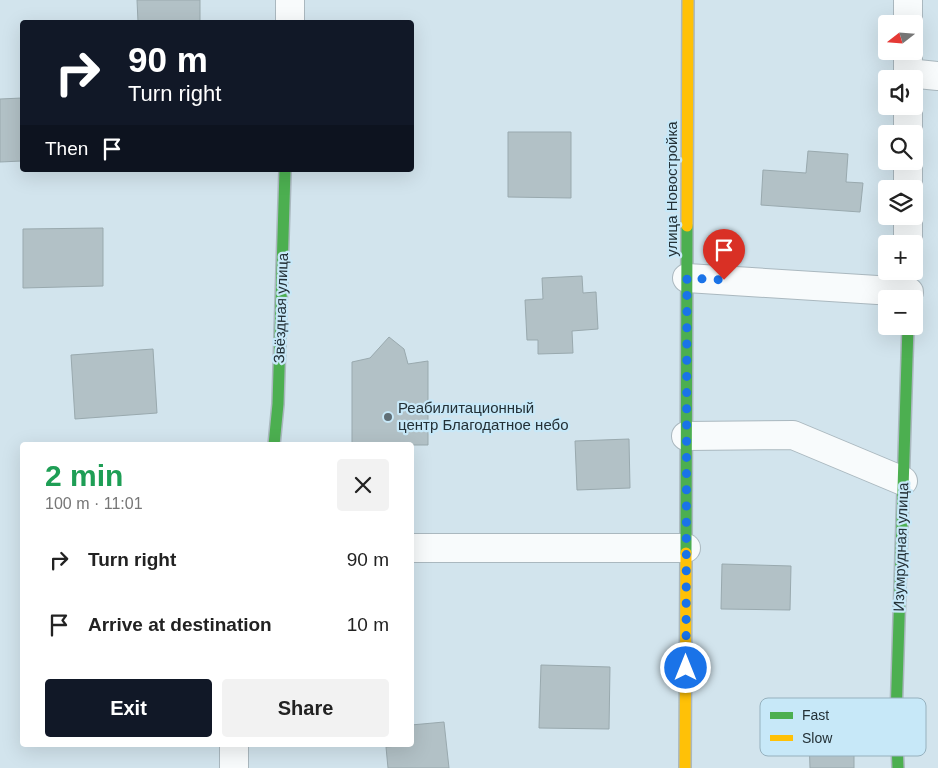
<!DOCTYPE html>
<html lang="en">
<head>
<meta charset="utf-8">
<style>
  body { margin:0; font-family:Helvetica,sans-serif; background:#f2f2f2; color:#222; height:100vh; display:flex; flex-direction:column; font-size:19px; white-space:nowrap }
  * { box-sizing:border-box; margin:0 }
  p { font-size:16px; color:#767676 }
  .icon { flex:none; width:28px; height:28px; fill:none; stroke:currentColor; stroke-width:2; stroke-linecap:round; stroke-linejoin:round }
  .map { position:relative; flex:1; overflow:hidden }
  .side { position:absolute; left:20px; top:442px; width:394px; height:305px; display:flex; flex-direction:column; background:#fff; border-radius:5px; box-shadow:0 5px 20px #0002 }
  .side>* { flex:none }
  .top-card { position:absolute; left:20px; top:20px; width:394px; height:152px; border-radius:5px; box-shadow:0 5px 20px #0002; background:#111827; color:#fff; overflow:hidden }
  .needle { width:32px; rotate:253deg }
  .tools { position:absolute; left:878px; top:15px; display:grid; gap:10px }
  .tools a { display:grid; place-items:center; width:45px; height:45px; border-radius:5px; background:#fff; box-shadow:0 5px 20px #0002; font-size:25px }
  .pin { position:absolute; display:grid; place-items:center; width:42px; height:42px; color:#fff; margin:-51px -21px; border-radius:50% 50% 50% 0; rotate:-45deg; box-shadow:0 0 5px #0007 }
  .pin .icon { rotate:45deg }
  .me { position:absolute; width:55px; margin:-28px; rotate:0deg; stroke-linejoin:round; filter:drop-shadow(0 0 4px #0008) }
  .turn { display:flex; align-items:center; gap:18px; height:105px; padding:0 25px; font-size:22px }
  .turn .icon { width:65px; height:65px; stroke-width:2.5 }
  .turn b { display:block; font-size:35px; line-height:42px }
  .then { display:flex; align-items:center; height:48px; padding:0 25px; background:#0003; gap:10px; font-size:19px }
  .round { display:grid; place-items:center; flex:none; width:52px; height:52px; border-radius:5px; background:#f2f2f2 }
  .headline { display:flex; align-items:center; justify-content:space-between; height:85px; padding:0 25px }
  h1 { font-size:30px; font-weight:700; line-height:38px; color:#1e9e55 }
  .cta { display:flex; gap:10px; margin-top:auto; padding:10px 25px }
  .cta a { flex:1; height:58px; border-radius:5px; background:#111827; color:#fff; font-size:20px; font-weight:700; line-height:58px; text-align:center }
  .cta a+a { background:#f2f2f2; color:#222 }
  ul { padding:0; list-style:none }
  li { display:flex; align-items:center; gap:15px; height:65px; padding:0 25px }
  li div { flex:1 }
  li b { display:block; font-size:19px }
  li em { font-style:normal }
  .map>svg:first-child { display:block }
</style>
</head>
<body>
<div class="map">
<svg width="938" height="768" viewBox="0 0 938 768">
  <rect width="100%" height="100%" fill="#d2e4ed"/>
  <!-- building -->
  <g fill="#b2c1c6" stroke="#99a9ae">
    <polygon points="137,0 200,0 200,22 138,22"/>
    <polygon points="22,98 22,161 0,162 0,99"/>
    <polygon points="508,132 571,132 571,198 508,197"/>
    <polygon points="808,151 848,154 846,182 863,183 860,212 761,205 763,170 806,173"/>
    <polygon points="103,228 103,286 23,288 23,229"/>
    <polygon points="582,276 583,293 596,292 598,329 572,331 573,353 538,354 538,340 527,340 525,300 543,299 542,278"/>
    <polygon points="389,337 404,349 408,364 428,361 428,445 352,445 352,362 370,358"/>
    <polygon points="153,349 157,413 75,419 71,355"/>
    <polygon points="629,439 630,488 577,490 575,441"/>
    <polygon points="722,564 791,566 790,610 721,609"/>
    <polygon points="541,665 610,667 609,729 539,728"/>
    <polygon points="444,722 449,768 388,768 386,747 411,745 411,725"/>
    <polygon points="809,737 854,737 854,768 810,768"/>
  </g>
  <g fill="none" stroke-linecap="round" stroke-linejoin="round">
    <defs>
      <g id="street">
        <polyline points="908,0 908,24"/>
        <polyline points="290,22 290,0"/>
        <polyline points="908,51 908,79"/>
        <polyline points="908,73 938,76"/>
        <polyline points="908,106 908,134"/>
        <polyline points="908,161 908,189"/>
        <polyline points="908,216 908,244"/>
        <polyline points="687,278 909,292"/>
        <polyline points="686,436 793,435 903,481"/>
        <polyline points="411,548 686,548"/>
        <polyline points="234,768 234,745"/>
      </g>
      <g id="fast">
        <polyline points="274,445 278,404 285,170"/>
        <polyline points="686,553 687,226"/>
        <polyline points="898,768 896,718 908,326"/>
      </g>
      <g id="slow">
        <polyline points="687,226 688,0"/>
        <polyline points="685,768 686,553"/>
      </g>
    </defs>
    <!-- street casing -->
    <use href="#street" stroke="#aab8bf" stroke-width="30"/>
    <!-- fast casing -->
    <use href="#fast" stroke="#aab8bf" stroke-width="14"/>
    <!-- slow casing -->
    <use href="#slow" stroke="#aab8bf" stroke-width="14"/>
    <!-- street -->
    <use href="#street" stroke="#f8fbfc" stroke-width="28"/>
    <!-- fast -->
    <use href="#fast" stroke="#4caf50" stroke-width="11"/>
    <!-- slow -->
    <use href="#slow" stroke="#ffc107" stroke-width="11"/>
  </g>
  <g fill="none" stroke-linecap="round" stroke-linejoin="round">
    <!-- route -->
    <polyline stroke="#1a73e8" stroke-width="9" stroke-dasharray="0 16.2" points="686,668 687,278 724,280"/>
  </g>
  <!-- markers -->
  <circle fill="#606f76" stroke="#c7e8f8" stroke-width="2" cx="388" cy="417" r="5"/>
  <g text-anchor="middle" stroke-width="4.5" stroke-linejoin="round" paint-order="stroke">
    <!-- street labels -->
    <g font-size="15" fill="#233036" stroke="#c7e8f8">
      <text transform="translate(672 189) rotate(-90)" y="5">улица Новостройка</text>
      <text transform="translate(281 308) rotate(-88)" y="5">Звёздная улица</text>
      <text transform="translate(901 547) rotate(-88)" y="5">Изумрудная улица</text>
    </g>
    <!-- poi labels -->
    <g font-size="15" fill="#233036" stroke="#c7e8f8" text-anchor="start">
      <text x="398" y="413">Реабилитационный<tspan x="398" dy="17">центр Благодатное небо</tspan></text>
    </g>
  </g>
  <!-- legend -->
  <rect x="760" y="698" width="166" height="58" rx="8" fill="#c7e8f8" stroke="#96b1be" stroke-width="1"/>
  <rect x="770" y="712" width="23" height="7" fill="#4caf50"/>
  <rect x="770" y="735" width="23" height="6" fill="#ffc107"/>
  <g font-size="14" fill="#233036">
    <text x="802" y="720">Fast</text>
    <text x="802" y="743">Slow</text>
  </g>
</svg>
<div class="tools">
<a><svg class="needle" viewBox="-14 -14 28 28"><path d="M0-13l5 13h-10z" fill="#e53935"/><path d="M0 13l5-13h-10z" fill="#767676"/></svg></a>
<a><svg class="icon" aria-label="sound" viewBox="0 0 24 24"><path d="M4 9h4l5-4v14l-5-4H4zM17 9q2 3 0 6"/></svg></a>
<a><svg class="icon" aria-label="search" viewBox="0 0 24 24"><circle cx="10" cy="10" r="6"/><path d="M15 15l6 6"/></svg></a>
<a><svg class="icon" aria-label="layers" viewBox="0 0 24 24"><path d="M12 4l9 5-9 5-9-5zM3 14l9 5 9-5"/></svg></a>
<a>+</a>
<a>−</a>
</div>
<div class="pin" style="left:724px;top:280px;background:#d93025"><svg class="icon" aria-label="arrive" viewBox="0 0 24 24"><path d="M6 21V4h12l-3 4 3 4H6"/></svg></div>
<svg class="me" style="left:686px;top:668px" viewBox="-20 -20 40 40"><circle r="17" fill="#1a73e8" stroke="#fff" stroke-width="3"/><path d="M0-11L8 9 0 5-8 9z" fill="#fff"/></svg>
<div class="top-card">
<div class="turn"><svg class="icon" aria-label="right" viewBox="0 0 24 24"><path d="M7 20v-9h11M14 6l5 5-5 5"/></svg><div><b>90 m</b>Turn right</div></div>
<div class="then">Then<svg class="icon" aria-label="arrive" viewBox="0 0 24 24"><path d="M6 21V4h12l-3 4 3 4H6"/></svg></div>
</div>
<section class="side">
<div class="headline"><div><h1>2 min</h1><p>100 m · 11:01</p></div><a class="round"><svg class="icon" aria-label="close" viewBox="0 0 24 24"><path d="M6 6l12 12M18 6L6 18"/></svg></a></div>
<ul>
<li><svg class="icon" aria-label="right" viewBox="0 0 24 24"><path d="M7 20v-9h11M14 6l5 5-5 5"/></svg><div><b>Turn right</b></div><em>90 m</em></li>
<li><svg class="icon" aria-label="arrive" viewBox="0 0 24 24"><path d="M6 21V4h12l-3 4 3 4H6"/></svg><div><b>Arrive at destination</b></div><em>10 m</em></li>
</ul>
<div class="cta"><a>Exit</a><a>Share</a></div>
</section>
</div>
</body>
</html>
